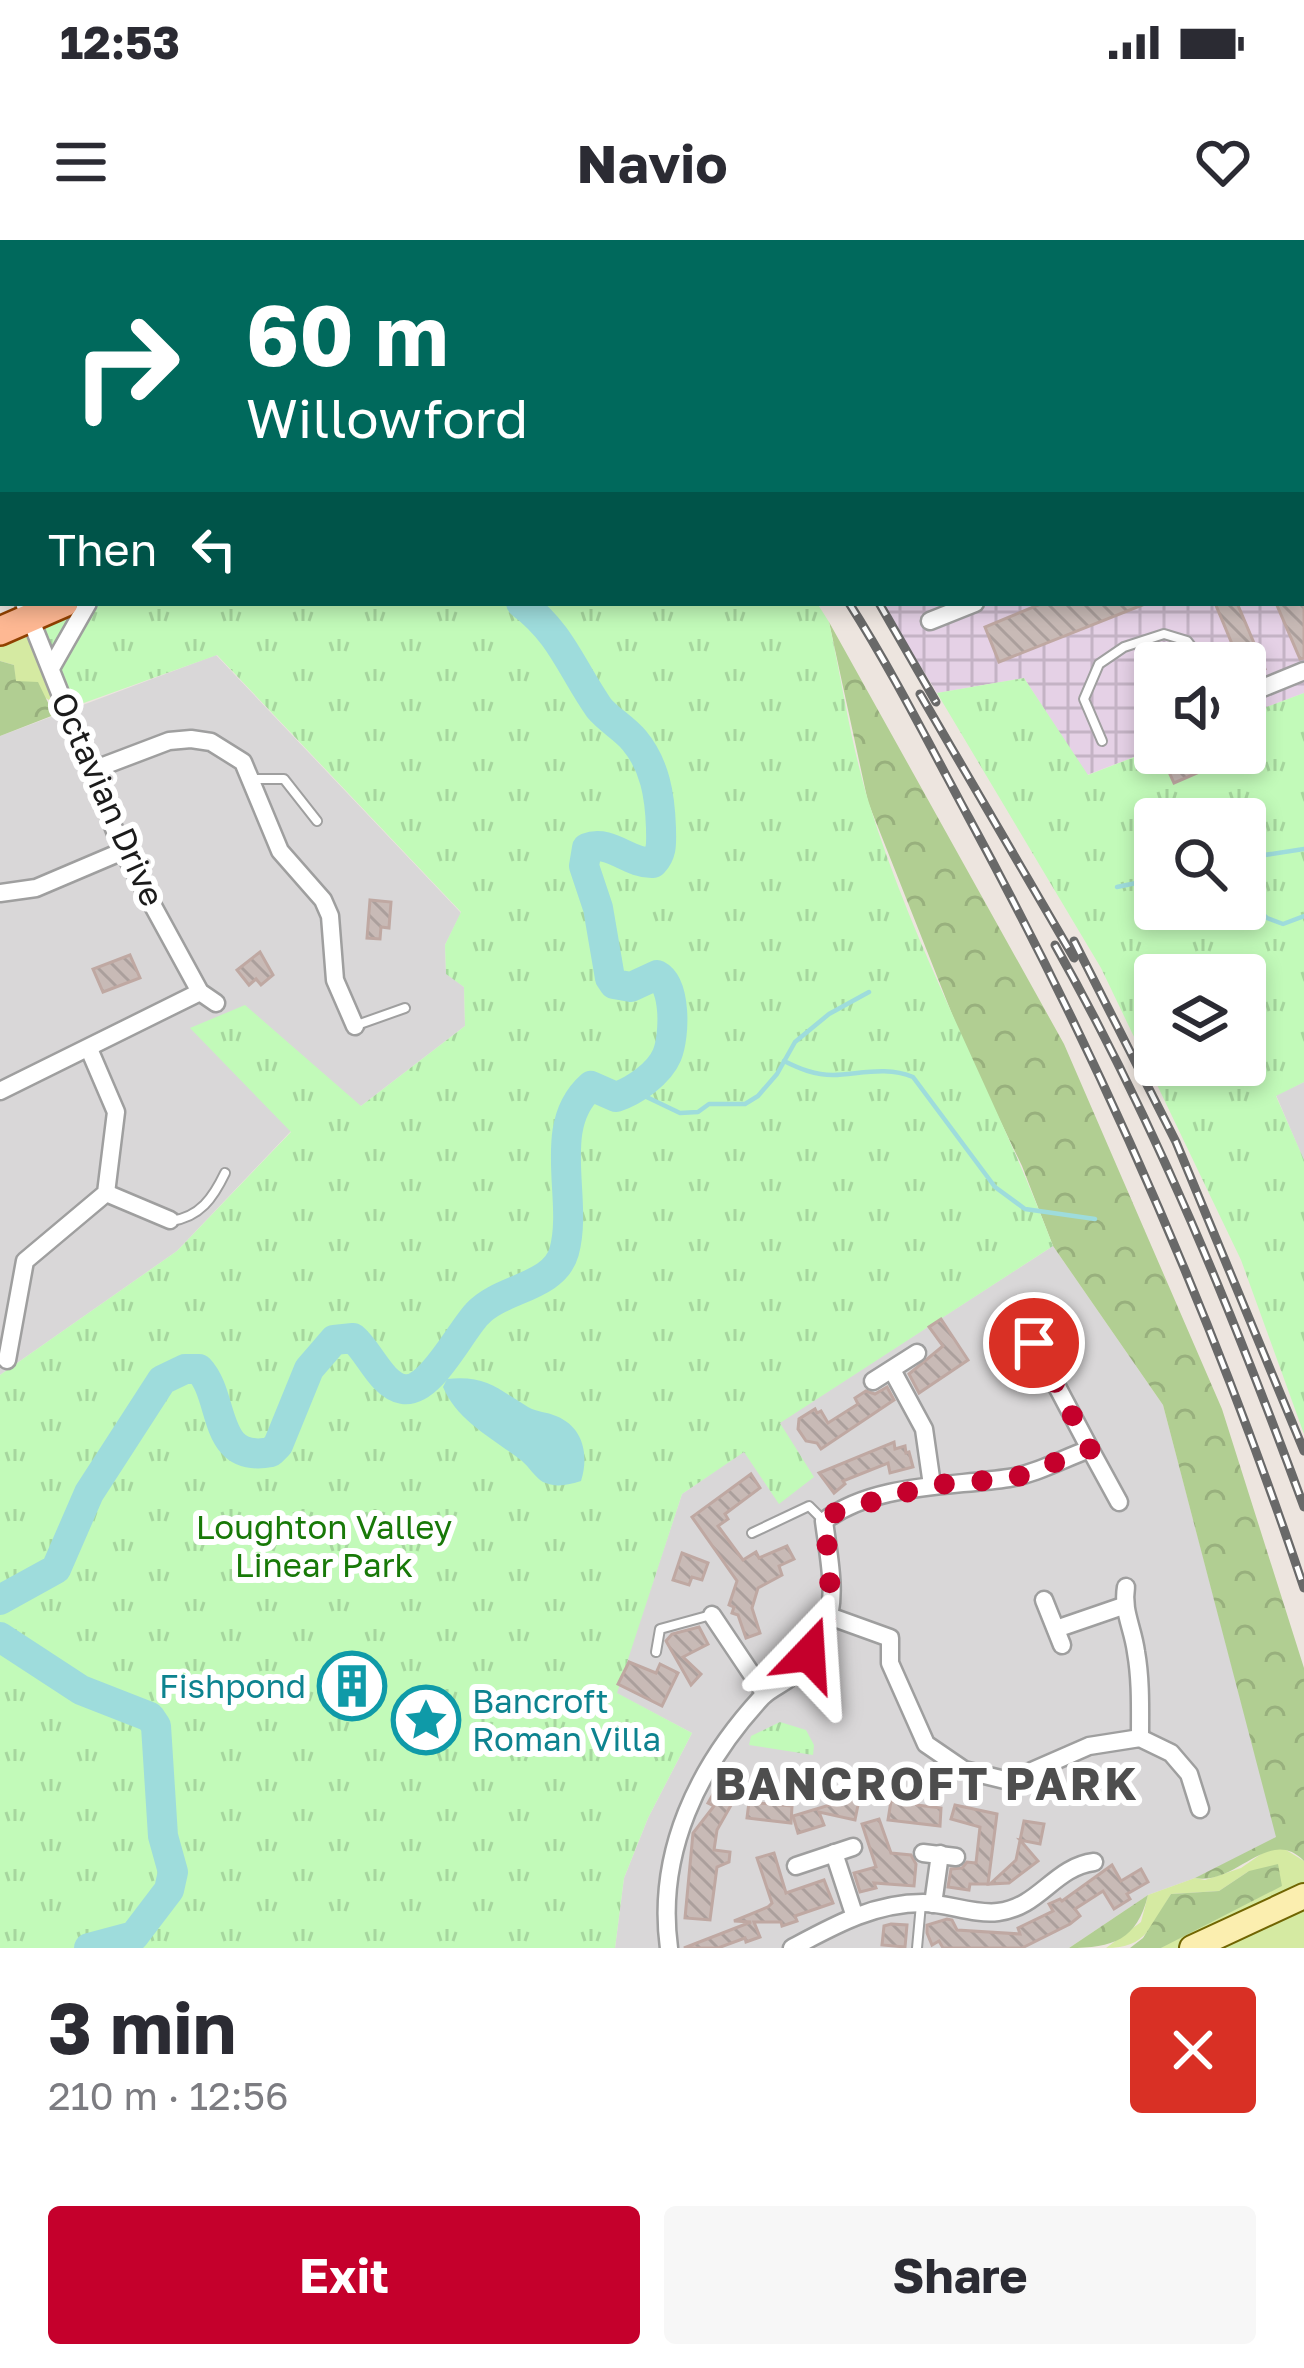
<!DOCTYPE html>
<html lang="en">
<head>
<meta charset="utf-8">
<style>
  body { margin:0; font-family:"Golos Text",sans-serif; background:#f7f7f7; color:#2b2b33; height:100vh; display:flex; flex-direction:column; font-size:45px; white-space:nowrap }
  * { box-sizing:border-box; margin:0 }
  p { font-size:39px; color:#7c7c81 }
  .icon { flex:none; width:66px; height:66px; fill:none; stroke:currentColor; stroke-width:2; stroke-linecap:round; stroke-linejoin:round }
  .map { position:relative; height:1708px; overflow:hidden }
  .details { display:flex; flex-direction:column; background:#fff; flex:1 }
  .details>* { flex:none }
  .top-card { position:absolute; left:0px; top:0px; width:1305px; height:366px; box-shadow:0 6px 18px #0003; background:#00695c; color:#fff; overflow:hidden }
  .controls { position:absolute; left:1134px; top:402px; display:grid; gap:24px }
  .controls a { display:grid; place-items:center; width:132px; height:132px; border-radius:12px; background:#fff; box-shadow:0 6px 18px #0003; font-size:60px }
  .pin { position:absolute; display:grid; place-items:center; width:102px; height:102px; color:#fff; margin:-51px; border:6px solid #fff; border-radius:50%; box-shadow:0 3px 12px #0007 }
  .me { position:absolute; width:132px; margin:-66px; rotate:20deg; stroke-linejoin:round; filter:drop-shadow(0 0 9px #0008) }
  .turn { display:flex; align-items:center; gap:42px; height:252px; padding:0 48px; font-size:54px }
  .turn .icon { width:156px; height:156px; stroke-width:2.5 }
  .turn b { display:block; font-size:84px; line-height:102px }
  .then { display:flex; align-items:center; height:114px; padding:0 48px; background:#0003; gap:24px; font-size:45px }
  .round { display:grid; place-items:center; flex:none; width:126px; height:126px; border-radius:12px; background:#f7f7f7 }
  .head { display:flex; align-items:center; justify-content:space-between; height:204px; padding:0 48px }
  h1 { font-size:72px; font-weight:700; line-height:90px }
  .cta { display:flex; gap:24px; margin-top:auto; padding:24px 48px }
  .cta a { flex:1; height:138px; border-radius:12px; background:#c5002c; color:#fff; font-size:48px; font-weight:700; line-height:138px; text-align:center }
  .cta a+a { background:#f7f7f7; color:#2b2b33 }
  .status { display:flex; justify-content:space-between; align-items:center; height:84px; padding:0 60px; background:#fff; direction:ltr }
  .status svg { height:33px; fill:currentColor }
  header { display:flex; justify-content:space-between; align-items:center; height:156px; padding:0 48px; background:#fff; font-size:54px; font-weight:700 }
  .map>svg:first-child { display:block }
</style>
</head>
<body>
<div class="status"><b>12:53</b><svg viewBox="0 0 49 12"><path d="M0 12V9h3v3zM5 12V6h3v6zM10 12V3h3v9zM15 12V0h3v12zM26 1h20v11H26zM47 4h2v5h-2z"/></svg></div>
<header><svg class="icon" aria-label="menu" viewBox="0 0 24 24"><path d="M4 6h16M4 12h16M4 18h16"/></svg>Navio<svg class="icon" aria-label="heart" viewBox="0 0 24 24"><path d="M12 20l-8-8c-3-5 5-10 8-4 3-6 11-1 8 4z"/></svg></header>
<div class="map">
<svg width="1304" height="1708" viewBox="0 0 1304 1708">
  <defs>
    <pattern id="industrial-grid" width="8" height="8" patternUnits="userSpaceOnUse" patternTransform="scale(3)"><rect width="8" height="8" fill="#e5d1e6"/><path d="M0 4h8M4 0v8" fill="none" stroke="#c4b3c5"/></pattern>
    <pattern id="forest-crowns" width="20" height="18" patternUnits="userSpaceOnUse" patternTransform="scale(3)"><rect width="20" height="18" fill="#b1ce92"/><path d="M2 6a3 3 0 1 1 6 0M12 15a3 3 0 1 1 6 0" fill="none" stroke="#98b07d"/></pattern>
    <pattern id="park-tufts" width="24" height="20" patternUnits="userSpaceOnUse" patternTransform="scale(3)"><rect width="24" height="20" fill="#c2fab9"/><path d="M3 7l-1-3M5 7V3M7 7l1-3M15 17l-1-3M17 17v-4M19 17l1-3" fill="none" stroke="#a6d69e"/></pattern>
    <pattern id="building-back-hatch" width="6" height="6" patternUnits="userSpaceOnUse" patternTransform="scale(3)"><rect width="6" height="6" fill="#c8bab6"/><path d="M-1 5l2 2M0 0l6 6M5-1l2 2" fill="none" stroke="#ab9f9c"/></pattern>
  </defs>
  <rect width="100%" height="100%" fill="#ede5df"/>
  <!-- residential -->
  <g fill="#d9d7d8">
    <polygon points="216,415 461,673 445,705 446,733 464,747 465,786 361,866 191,788 291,891 177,1011 0,1135 0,496"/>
    <polygon points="1304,842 1304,921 1276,855"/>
    <polygon points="1053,1006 1163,1165 1277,1598 1195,1638 1148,1655 1069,1708 615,1708 624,1638 648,1578 692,1493 616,1453 682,1254 744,1211 779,1263 779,1183"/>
  </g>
  <!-- industrial -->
  <polygon fill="url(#industrial-grid)" points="1289,0 1304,0 1304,453 1245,475 1245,423 1155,423 1155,509 1087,535 1024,438 937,453 882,363 1302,363 1302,3 1282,3"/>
  <!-- grass -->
  <g fill="#d5eaa2">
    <polygon points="31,378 67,469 54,475 49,460 15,441 14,425 0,421 0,391"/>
    <path d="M1283,1608L1304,1621V1708H1161L1186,1692L1249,1631L1219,1651L1171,1654C1151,1686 1147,1708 1106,1708L1141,1682L1148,1655L1195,1638L1205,1640L1241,1628L1267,1610Z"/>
  </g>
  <!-- forest -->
  <g fill="url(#forest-crowns)">
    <path d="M829,382L1064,804L1222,1169L1304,1428V1621C1269,1585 1236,1646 1195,1638L1276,1597L1163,1165L1053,1006L1022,926L967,812L868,562Z"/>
    <polygon points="0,421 14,425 16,441 38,442 54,475 0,496"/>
    <polygon points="1278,1624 1282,1646 1161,1708 1130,1708 1143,1698 1171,1654 1219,1651 1249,1631"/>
    <path d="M1148,1655C1137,1700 1113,1708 1069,1708Z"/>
  </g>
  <!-- park -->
  <g fill="url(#park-tufts)" fill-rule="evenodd">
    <polygon points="0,0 376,0 378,3 3,3 3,33"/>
    <path d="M64,363H817L829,382C842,442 851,505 869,563C916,716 997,857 1053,1006L780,1183L814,1237L779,1264L744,1212L682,1254L617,1453L692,1493L648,1578L624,1638L615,1708H0V1135L177,1011L291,892L190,788L245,765L361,866L465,786L464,747L446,734L445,705L461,672L217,415L67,469L31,378Z"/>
    <path d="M1024,438L1088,535L1155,509V513H1245V475L1304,453V842L1276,856L1304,920V1194L1241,1020L1101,728L937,453ZM1155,579H1245V669H1155ZM1155,735H1245V825H1155Z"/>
    <polygon points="780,1482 806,1490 814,1505 813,1515 749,1505 751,1496"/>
  </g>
  <!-- water -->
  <path fill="#9edcdc" d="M447,1139C486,1135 498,1149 528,1167C537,1172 547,1172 556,1176C584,1187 589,1216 581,1241C568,1245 556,1248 543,1242C535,1237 529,1227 522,1221C494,1199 457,1181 443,1147Z"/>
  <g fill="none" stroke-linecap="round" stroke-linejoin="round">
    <!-- stream -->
    <g stroke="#9edcdc" stroke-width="4.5">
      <polyline points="1245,618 1304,609"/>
      <polyline points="1117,647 1155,639"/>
      <polyline points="1245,659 1267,678 1283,684 1304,676"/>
      <path d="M784,821C800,829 815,835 833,835C860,834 887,826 913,837L995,947L1025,969L1095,979"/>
      <polyline points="634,851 680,873 698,872 709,864 745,864 758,856 777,834 795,802 829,774 869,752"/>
    </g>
    <!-- river -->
    <g stroke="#9edcdc" stroke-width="30">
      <polyline points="263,0 264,3"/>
      <path d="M0,1360L56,1329L89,1253L162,1140L185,1129H199C226,1158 211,1224 271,1212L278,1205L309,1129L334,1100L353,1098C369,1111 381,1145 403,1149C430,1154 459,1093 477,1074C500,1048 554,1048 564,1012C579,959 545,887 591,846L616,857C634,851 659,834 667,815C675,795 676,745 657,735L631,747L614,744L610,738L598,668L584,626L587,608C610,599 629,624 653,623C663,612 661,602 661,588C660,556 655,525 634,500C624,488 609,480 599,468C571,428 562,394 521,363"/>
      <polyline points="0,1397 81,1450 150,1477 156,1486 163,1596 173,1632 169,1650 134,1696 89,1708"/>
    </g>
  </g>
  <!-- building -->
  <g fill="url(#building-back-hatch)" stroke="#bfa8a2" stroke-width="3">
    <polygon points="1043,363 1145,363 1145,364 999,422 985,387"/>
    <polygon points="1215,363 1237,363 1265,429 1245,437 1245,423 1240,423"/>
    <polygon points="1276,363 1304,363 1304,418 1300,419"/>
    <polygon points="1155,437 1155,490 1136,445"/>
    <polygon points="1183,513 1243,513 1174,543 1164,521"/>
    <polygon points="370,660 391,662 389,688 381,687 380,699 367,698"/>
    <polygon points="260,712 273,735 261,745 256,739 249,745 237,730"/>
    <polygon points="130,715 140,738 103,752 93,729"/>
    <polygon points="941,1079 968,1120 919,1153 909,1134 943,1106 929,1087"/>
    <polygon points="887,1147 894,1160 821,1209 817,1203 806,1201 798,1189 799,1179 815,1169 817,1173 821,1171 828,1183 858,1164 855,1158 866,1151 875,1154"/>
    <polygon points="894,1202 895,1209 905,1206 906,1213 909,1212 913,1227 890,1233 888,1223 843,1241 845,1244 834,1253 819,1233"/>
    <polygon points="751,1234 760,1248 725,1274 728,1279 718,1286 743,1320 756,1312 759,1318 787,1306 794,1319 779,1326 782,1335 758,1348 752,1368 760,1393 746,1398 738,1375 732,1373 734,1367 729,1365 737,1341 692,1277"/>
    <polygon points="682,1313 708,1323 702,1340 692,1337 689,1345 673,1340"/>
    <polygon points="699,1387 708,1404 683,1417 701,1434 691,1445 666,1401 672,1394"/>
    <polygon points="629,1422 656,1433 660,1424 678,1433 662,1466 618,1444"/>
    <polygon points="842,1541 862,1545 855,1580 819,1572 824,1585 798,1593 793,1576 833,1564"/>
    <polygon points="718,1545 731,1552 727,1559 734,1560 717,1590 714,1610 730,1612 729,1622 717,1627 710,1680 685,1678 693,1593 714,1566 708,1563"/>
    <polygon points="900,1558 913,1560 917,1565 941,1568 940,1586 888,1580 891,1561 899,1562"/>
    <polygon points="749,1562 792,1566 791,1583 747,1578"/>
    <polygon points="955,1565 997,1574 988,1644 970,1644 969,1650 948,1647 951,1629 962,1628 967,1622 976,1623 980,1587 951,1579"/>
    <polygon points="879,1579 891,1613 911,1615 916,1624 914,1646 874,1643 876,1648 860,1652 854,1633 876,1627 862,1584"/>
    <polygon points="1024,1581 1044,1584 1040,1604 1020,1600 1038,1621 1009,1643 990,1644 1016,1620"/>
    <polygon points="774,1613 786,1653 824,1640 833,1663 795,1676 797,1681 782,1686 781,1682 754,1682 760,1697 746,1702 745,1698 718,1708 684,1708 751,1682 734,1681 768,1667 772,1663 757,1618"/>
    <polygon points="1112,1625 1121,1641 1141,1629 1148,1642 1127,1654 1130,1659 1114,1669 1103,1651 1075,1669 1080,1676 1070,1684 1022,1708 943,1708 939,1701 932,1705 927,1693 927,1685 947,1679 952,1680 957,1690 1020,1694 1018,1688 1053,1671 1049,1664 1060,1659 1062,1661"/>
    <polygon points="891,1684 907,1685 905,1707 882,1705 884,1686"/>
  </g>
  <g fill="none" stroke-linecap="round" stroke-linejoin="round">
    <defs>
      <g id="lane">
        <polyline points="1188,0 1188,3"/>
        <polyline points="1221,3 1224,0"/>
        <polyline points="1287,3 1294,0"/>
        <polyline points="1302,240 1304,246"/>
        <polyline points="1302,253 1304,252"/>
        <polyline points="1302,270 1302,277"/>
        <polyline points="1102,501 1084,459 1099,424 1124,407 1164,394 1187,401 1204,423"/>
        <polyline points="253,539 284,539 317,581"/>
        <polyline points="357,785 405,768"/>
        <path d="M171,981C200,977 213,958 225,933"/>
        <polyline points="752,1293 809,1266 823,1280"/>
        <polyline points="656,1412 660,1389 711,1375"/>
        <polyline points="917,1708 921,1664"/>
      </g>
      <g id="street">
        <polyline points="1114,0 1116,3"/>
        <polyline points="1302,18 1304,18"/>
        <polyline points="1302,230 1304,229"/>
        <polyline points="24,363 123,611 200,752 216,763"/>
        <polyline points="930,381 975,363"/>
        <polyline points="51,428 88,363"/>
        <polyline points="1245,455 1304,431"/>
        <polyline points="90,531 169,501 191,499 211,502 243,522 280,611 323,660 330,676 335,740 355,786"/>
        <polyline points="0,653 36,648 123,611"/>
        <polyline points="0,851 200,752"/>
        <polyline points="106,953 170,980"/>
        <polyline points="7,1120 25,1021 106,953 116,872 89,809"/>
        <polyline points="892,1130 924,1189 932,1245"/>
        <polyline points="873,1141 917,1113"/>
        <polyline points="1090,1209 1119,1262"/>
        <path d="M1126,1347C1122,1371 1133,1388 1136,1412C1141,1440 1140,1469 1140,1498"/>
        <polyline points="1044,1360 1062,1405"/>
        <polyline points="712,1375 765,1454"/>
        <polyline points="829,1376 890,1398 890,1423 926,1504 964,1530 1009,1541 1089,1506 1140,1498 1171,1513 1189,1534 1200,1569"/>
        <polyline points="1056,1389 1123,1366"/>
        <polyline points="834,1613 854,1674"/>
        <polyline points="923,1613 956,1617"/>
        <polyline points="796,1626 853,1607"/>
        <polyline points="933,1664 940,1614"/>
        <path d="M669,1708C656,1613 698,1526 762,1457C771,1448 783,1444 792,1436C804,1426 818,1405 824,1391C839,1359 828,1314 824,1281C874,1243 949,1247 1009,1238C1036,1234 1064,1218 1090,1209L1034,1103"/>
        <path d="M792,1708C835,1685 874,1663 923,1663C947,1663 974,1675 998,1672C1040,1667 1054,1627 1094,1622"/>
      </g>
      <polyline id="secondary" points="1192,1708 1304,1656"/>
      <g id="primary">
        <polyline points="773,3 780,0"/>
        <polyline points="853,3 860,0"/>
        <polyline points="0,343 3,342"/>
        <polyline points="0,391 64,363"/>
      </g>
    </defs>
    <!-- lane casing -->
    <use href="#lane" stroke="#9f9f9f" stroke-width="12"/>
    <!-- street casing -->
    <use href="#street" stroke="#9f9f9f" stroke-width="21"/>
    <!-- secondary casing -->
    <use href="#secondary" stroke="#716502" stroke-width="28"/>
    <!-- primary casing -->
    <use href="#primary" stroke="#914100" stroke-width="32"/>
    <!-- lane -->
    <use href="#lane" stroke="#fff" stroke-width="8"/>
    <!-- street -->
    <use href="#street" stroke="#fff" stroke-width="16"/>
    <!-- secondary -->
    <use href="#secondary" stroke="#fbeeaf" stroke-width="24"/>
    <!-- primary -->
    <use href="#primary" stroke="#feb893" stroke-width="27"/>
    <defs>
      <g id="rail">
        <polyline points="620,0 622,3"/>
        <polyline points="654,0 656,3"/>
        <path d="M849,363C893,432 930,506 969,578C1103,825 1215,1082 1304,1348"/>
        <polyline points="879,363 936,462"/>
        <polyline points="920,454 1074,718"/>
        <polyline points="1074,701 1176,902 1304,1211"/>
        <path d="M1055,705C1156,884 1233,1074 1304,1267"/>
      </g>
    </defs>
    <!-- rail casing -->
    <use href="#rail" stroke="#696969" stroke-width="9"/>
    <!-- rail -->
    <use href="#rail" stroke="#fff" stroke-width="4.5" stroke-dasharray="14" stroke-linecap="butt"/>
  </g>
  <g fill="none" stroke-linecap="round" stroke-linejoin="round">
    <!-- route -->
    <path stroke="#c5002c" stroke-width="21" stroke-dasharray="0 37.8" d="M809,1414C838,1373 830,1329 824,1281L836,1272L932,1245L1014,1238L1090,1209L1034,1103"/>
  </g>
  <!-- icons -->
  <defs>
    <symbol id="building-ring" viewBox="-11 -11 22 22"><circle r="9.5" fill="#fff" stroke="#0f9aa8" stroke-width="1.5"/><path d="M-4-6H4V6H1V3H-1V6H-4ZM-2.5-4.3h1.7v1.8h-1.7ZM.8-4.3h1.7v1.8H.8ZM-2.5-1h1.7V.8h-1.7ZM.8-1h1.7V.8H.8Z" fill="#0f9aa8"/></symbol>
    <symbol id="sight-ring" viewBox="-11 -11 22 22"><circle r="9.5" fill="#fff" stroke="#0f9aa8" stroke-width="1.5"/><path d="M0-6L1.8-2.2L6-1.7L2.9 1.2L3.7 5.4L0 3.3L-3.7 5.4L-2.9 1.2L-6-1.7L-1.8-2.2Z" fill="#0f9aa8"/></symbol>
  </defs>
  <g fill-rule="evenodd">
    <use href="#building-ring" x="314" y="1408" width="76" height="76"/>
    <use href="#sight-ring" x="388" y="1442" width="76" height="76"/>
  </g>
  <g text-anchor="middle" stroke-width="12" stroke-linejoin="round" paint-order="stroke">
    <!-- street labels -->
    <g font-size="33" fill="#1b1b1b" stroke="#fff">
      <text transform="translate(108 559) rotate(66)" y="12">Octavian Drive</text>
    </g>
    <!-- park labels -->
    <g font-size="33" fill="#187908" stroke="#fff">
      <text x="324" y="1299">Loughton Valley<tspan x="324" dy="38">Linear Park</tspan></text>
    </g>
    <!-- culture labels -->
    <g font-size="33" fill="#0d838f" stroke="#fff" text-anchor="end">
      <text x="306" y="1458">Fishpond</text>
      <text x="472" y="1473" text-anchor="start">Bancroft<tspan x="472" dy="38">Roman Villa</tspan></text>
    </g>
    <!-- district labels -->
    <g font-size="45" font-weight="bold" letter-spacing="3" fill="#4e4e4e" stroke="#fff">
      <text x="927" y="1560">BANCROFT PARK</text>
    </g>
  </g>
</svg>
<div class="controls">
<a><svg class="icon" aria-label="sound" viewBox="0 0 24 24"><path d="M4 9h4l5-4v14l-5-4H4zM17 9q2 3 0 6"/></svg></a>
<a><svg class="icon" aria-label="search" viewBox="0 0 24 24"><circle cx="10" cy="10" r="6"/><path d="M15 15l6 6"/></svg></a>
<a><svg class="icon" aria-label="layers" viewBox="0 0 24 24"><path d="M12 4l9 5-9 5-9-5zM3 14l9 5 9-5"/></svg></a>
</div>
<div class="pin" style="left:1034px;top:1103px;background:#d93025"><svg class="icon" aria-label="arrive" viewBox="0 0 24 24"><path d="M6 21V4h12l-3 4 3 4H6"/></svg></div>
<svg class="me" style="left:809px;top:1414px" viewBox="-20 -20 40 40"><path d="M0-17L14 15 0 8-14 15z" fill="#c5002c" stroke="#fff" stroke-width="4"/></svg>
<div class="top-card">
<div class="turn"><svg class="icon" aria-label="right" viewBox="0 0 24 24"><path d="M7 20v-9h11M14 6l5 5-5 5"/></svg><div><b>60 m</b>Willowford</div></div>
<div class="then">Then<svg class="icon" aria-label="left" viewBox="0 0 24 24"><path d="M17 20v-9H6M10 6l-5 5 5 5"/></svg></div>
</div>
</div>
<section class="details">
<div class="head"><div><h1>3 min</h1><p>210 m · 12:56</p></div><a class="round" style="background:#d93025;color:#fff"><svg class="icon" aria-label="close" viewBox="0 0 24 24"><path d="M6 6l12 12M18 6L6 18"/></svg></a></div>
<div class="cta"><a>Exit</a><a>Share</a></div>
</section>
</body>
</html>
